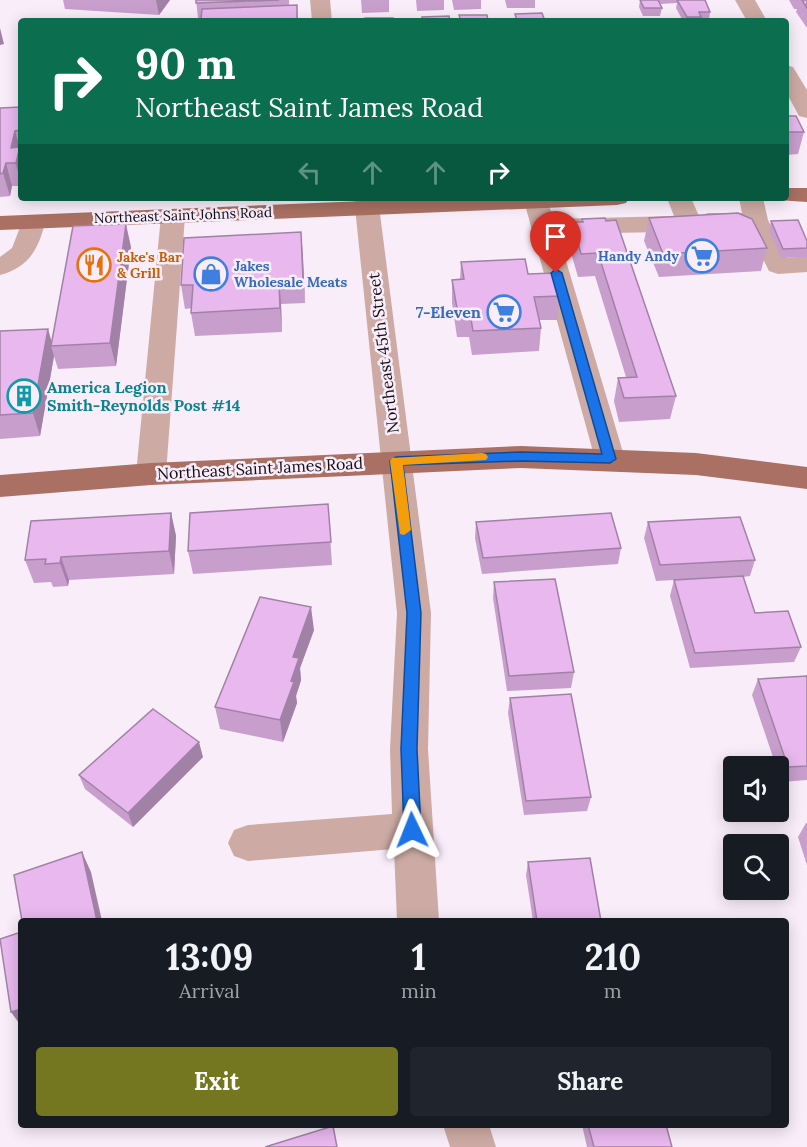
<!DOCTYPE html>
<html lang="en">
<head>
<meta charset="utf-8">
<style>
  body { margin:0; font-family:Lora,serif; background:#20242c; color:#f1f3f6; height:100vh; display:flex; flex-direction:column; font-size:22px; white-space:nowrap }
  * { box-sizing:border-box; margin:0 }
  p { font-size:20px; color:#9ea1a6 }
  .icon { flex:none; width:33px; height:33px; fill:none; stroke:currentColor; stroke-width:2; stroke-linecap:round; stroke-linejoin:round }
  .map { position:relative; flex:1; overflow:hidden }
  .panel { position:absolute; left:18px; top:918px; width:771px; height:210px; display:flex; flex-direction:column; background:#171b24; border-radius:6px; box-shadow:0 3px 15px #0003 }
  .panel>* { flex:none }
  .banner { position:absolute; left:18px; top:18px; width:771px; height:183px; border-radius:6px; box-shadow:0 3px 15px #0003; background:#0b6e4f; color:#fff; overflow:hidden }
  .buttons { position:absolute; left:723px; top:756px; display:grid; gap:12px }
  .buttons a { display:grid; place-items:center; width:66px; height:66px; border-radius:6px; background:#171b24; box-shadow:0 3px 15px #0003; font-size:30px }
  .pin { position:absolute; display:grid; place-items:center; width:51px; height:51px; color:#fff; margin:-62px -26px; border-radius:50% 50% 50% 0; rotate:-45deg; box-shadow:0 0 6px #0007 }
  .pin .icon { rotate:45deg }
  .me { position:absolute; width:66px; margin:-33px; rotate:358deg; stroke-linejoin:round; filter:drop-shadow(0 0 4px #0008) }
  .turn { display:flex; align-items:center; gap:21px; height:126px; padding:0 18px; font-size:27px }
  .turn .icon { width:78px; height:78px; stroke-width:2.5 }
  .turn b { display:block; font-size:42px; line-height:51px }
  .lanes { display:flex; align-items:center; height:57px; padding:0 18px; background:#0003; justify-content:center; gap:30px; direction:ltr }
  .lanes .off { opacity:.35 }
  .eta { display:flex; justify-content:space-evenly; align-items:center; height:102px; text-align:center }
  .eta b { font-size:36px; font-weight:700; line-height:42px }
  .cta { display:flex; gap:12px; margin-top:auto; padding:12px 18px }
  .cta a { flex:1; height:69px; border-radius:6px; background:#74771f; color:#fff; font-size:24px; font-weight:700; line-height:69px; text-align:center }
  .cta a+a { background:#20242c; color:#f1f3f6 }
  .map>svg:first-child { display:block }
</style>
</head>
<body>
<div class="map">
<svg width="807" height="1147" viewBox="0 0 807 1147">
  <rect width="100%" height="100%" fill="#f9edfa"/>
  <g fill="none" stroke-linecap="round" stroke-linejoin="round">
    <!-- minor -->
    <g fill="#cdaba4" fill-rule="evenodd">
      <polygon points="310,0 330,0 332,21 312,21"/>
      <polygon points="735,0 755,0 767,21 747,21"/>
      <polygon points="786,65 793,67 807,90 807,118 799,116 786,92"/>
      <polygon points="354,198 378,198 431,613 428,749 439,921 397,921 394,849 248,861 234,856 228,843 234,830 248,825 392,814 390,749 397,613"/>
      <polygon points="526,198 546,198 554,219 674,216 667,198 691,198 699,216 708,213 742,213 739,198 763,198 768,220 787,258 807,256 807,272 778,274 769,271 747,227 708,227 698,223 665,232 558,234 625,459 621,467 610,470 599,467 595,459 524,201"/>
      <polygon points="173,209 182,211 185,216 166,474 162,482 151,485 140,482 136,474 161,216 164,211"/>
      <path d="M33,215L42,217L45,222C39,249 28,268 0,275V257L12,248L24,217Z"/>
      <polygon points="443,1125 489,1125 496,1147 450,1147"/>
    </g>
    <!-- major -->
    <g fill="#a97063" fill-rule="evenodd">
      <polygon points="786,188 807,188 807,202 777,200 776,198 786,198"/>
      <polygon points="437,198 629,198 626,203 617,205 0,230 0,216"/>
      <polygon points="521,446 696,453 807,467 807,489 696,475 521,468 151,485 0,497 0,475 151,463"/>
    </g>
  </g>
  <!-- wall -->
  <g fill="#c89ecd">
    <polygon points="63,0 170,0 159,15 65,9"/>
    <polygon points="196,0 289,0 289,6 297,5 298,21 202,21 201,18 198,18"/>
    <polygon points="361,0 389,0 389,12 362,13"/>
    <polygon points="416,0 444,0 444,10 417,11"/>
    <polygon points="452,0 481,0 481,9 454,10"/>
    <polygon points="505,0 535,0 535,8 507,8"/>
    <polygon points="640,0 705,0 710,12 709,20 701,20 701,21 683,21 676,8 677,3 660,4 662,8 660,16 643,16 639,7"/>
    <polygon points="789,0 807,0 807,28 796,12 797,9 794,9"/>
    <polygon points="21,107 21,186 12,186 10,196 0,197 0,108"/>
    <polygon points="786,112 788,116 804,132 798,154 786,155"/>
    <polygon points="649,218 767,248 761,271 659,277 644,241"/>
    <polygon points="582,219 676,396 670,419 619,422 614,401 618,378 626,377 595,276 578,277 569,246 572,222 581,222"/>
    <polygon points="771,221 807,248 807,257 781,258 769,230"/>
    <polygon points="301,232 305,303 281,304 282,332 195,336 191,313 192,308 185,309 181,285"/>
    <polygon points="131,247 116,366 58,369 54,356 40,436 0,439 0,331 52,342"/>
    <polygon points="461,262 528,274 560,296 557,320 539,320 541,328 539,351 472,355 469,337 457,337 452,303 452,280 460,280"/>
    <polygon points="328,504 332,565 193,574 188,551"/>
    <polygon points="171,513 176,536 174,574 69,580 68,586 53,587 51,582 34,583 25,560"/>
    <polygon points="476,522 621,548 618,564 482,574 475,538"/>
    <polygon points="648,522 755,560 750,576 743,577 755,613 801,647 794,662 690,668 670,596 674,580 656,581 644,538"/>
    <polygon points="494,582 574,672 571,688 507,691 493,598"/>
    <polygon points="314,630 300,668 301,680 296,696 297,703 283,742 220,729 215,707"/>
    <polygon points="807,676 807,780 781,782 778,775 778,766 776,766 752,695 758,679"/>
    <polygon points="510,698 591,797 587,811 524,815 508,713"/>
    <polygon points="203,757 133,827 85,789 79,775"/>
    <polygon points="806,823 807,823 807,865 798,837"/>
    <polygon points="528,862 601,921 533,921 526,875"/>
    <polygon points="582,1125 666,1125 672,1147 587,1147"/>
  </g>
  <!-- shaded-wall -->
  <g fill="#a281a7">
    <polygon points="156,0 170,0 159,15"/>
    <polygon points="0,28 4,44 0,45"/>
    <polygon points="15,131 21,152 21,182 11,148"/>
    <polygon points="6,163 12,186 10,196 3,173"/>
    <polygon points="126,224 131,247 116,366 110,343"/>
    <polygon points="301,232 303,256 305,303 303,279"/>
    <polygon points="279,281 281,304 282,332 280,308"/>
    <polygon points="48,329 53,346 51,346 54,356 40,436 33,413"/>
    <polygon points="171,513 176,536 174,574 169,551"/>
    <polygon points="61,557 69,580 68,586 60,563"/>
    <polygon points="311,607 314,630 300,668 301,680 296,696 297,703 283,742 280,720 291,681 293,657"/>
    <polygon points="199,742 203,757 133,827 128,813"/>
    <polygon points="82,852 91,872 102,921 97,921"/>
    <polygon points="21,1009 21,1026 11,1012"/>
  </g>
  <!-- building -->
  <g fill="#e8b8ee" stroke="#a281a7" stroke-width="1.5">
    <polygon points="196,0 279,0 196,3"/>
    <polygon points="640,0 658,0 662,8 644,8"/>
    <polygon points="677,0 705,0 710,12 699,12 701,17 687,17"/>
    <polygon points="802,0 807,0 807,8"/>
    <polygon points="297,5 297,21 207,21 207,19 201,19 202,9"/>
    <polygon points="542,13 545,21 517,21 515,14"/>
    <polygon points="459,15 487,15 488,21 461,21"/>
    <polygon points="449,16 450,21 422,21 422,17"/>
    <rect x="365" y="18" width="28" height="3"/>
    <polygon points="21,107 19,116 21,116 21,130 15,131 11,148 20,147 16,163 6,163 3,173 0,174 0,108"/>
    <polygon points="786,112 788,116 796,116 804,132 786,132"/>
    <polygon points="738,213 752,219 767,248 663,254 649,218"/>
    <polygon points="605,218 606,221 616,220 676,396 624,398 618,378 637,377 598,253 581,254 572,222 583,222 582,219"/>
    <polygon points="798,220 807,241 807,248 783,249 771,221"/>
    <polygon points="126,224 110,343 51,346 73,226"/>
    <polygon points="301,232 303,279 279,281 280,308 191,313 193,285 181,285 184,238"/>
    <polygon points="525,259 528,274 554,273 560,296 534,297 541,328 473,331 470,313 458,314 452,280 464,279 461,262"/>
    <polygon points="48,329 33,413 0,415 0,331"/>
    <polygon points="328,504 331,542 188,551 190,513"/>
    <polygon points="171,513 169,551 61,557 60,563 45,564 46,559 25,560 31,521"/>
    <polygon points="611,513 621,548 483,558 476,522"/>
    <polygon points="740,517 755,560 660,565 648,522"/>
    <polygon points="743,576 755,613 788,611 801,647 695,653 674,580"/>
    <polygon points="555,579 574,672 509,676 494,582"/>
    <polygon points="260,597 311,607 293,657 299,658 291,681 294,682 280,720 215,707"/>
    <polygon points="807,676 807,766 788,767 758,679"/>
    <polygon points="571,694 591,797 526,801 510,698"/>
    <polygon points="153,709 199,742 128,813 79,775"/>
    <polygon points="82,852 97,921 22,921 14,875"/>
    <polygon points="590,858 601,921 537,921 528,862"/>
    <polygon points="21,932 21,1009 11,1012 0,939"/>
    <polygon points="588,1125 666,1125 672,1147 594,1147"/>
    <polygon points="333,1126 337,1147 265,1147"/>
  </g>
  <!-- route -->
  <polygon fill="#1a73e8" stroke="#114b97" stroke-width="1.5" points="556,269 562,273 616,459 610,463 521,461 403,465 421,613 417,749 421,830 418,835 412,838 407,835 404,830 401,749 407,613 390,461 396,457 521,452 602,454 551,273"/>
  <!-- slow -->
  <polygon fill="#f59e0b" points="482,453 486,454 488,457 486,460 403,465 411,530 404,535 400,534 390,461 392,458"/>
  <!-- icons -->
  <defs>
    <symbol id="supermarket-ring" viewBox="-11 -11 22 22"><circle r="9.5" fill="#f9edfa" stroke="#3f7fe0" stroke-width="1.5"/><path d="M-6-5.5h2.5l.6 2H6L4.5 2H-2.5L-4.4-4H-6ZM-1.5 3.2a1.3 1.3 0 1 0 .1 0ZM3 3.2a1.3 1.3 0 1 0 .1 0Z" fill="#3f7fe0"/></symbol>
    <symbol id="restaurant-ring" viewBox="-11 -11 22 22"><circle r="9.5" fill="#f9edfa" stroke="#e8710a" stroke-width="1.5"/><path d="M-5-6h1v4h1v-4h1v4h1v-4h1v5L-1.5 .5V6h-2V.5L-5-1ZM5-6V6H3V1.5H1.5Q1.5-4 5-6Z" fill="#e8710a"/></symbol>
    <symbol id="shop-ring" viewBox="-11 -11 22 22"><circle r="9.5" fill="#f9edfa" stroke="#3f7fe0" stroke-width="1.5"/><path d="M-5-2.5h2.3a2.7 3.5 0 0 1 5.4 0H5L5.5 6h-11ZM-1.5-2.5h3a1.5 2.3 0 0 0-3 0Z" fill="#3f7fe0"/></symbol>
    <symbol id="building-ring" viewBox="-11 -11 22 22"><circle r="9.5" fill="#f9edfa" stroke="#0f9aa8" stroke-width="1.5"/><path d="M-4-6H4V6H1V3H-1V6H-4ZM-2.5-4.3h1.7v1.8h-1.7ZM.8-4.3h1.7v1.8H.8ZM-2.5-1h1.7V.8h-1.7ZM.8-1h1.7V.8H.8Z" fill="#0f9aa8"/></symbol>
  </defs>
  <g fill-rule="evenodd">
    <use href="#supermarket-ring" x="683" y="237" width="38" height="38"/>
    <use href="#restaurant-ring" x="75" y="246" width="38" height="38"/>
    <use href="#shop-ring" x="192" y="255" width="38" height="38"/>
    <use href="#supermarket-ring" x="485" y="293" width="38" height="38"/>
    <use href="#building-ring" x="5" y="377" width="38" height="38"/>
  </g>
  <g text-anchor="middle" stroke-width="5" stroke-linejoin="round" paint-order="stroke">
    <!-- far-street labels -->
    <g font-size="14" fill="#110e12" stroke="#f9edfa">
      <text transform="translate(183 215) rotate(-2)" y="5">Northeast Saint Johns Road</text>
    </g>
    <!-- far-shop labels -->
    <g font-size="14" font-weight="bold" fill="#366cbe" stroke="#f9edfa" text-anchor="end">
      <text x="679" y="261">Handy Andy</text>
      <text x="234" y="271" text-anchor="start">Jakes<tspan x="234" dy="16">Wholesale Meats</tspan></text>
    </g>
    <!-- far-food labels -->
    <g font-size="14" font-weight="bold" fill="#c56008" stroke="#f9edfa" text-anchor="start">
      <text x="117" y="262">Jake's Bar<tspan x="117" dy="16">&amp; Grill</tspan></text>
    </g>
    <!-- shop labels -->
    <g font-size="16" font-weight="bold" fill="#366cbe" stroke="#f9edfa" text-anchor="end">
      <text x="481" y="318">7-Eleven</text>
    </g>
    <!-- street labels -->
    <g font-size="16" fill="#110e12" stroke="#f9edfa">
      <text transform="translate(383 353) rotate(-97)" y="6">Northeast 45th Street</text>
      <text transform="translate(260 468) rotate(-3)" y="6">Northeast Saint James Road</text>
    </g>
    <!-- culture labels -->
    <g font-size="16" font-weight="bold" fill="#0d838f" stroke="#f9edfa" text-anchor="start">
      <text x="47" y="393">America Legion<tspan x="47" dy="18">Smith-Reynolds Post #14</tspan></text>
    </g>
  </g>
</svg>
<div class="buttons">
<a><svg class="icon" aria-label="sound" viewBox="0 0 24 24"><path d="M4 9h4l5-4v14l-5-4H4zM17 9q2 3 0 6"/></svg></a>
<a><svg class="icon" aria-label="search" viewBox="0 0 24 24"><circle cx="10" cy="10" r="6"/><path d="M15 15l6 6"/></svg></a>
</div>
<div class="pin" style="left:556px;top:273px;background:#d93025"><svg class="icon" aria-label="arrive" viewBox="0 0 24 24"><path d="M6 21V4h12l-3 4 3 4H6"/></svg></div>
<svg class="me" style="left:412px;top:830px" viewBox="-20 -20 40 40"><path d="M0-17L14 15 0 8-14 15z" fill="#1a73e8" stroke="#fff" stroke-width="4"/></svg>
<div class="banner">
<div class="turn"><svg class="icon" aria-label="right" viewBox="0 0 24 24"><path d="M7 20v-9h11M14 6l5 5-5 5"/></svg><div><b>90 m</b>Northeast Saint James Road</div></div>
<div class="lanes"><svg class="icon off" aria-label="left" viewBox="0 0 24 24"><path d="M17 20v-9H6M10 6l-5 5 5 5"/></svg><svg class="icon off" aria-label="ahead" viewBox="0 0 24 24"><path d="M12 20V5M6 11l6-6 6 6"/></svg><svg class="icon off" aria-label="ahead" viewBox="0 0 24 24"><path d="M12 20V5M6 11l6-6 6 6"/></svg><svg class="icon" aria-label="right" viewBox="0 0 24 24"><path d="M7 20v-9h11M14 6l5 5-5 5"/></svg></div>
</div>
<section class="panel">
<div class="eta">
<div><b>13:09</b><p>Arrival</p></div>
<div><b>1</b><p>min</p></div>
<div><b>210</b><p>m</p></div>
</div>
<div class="cta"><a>Exit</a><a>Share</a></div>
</section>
</div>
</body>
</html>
